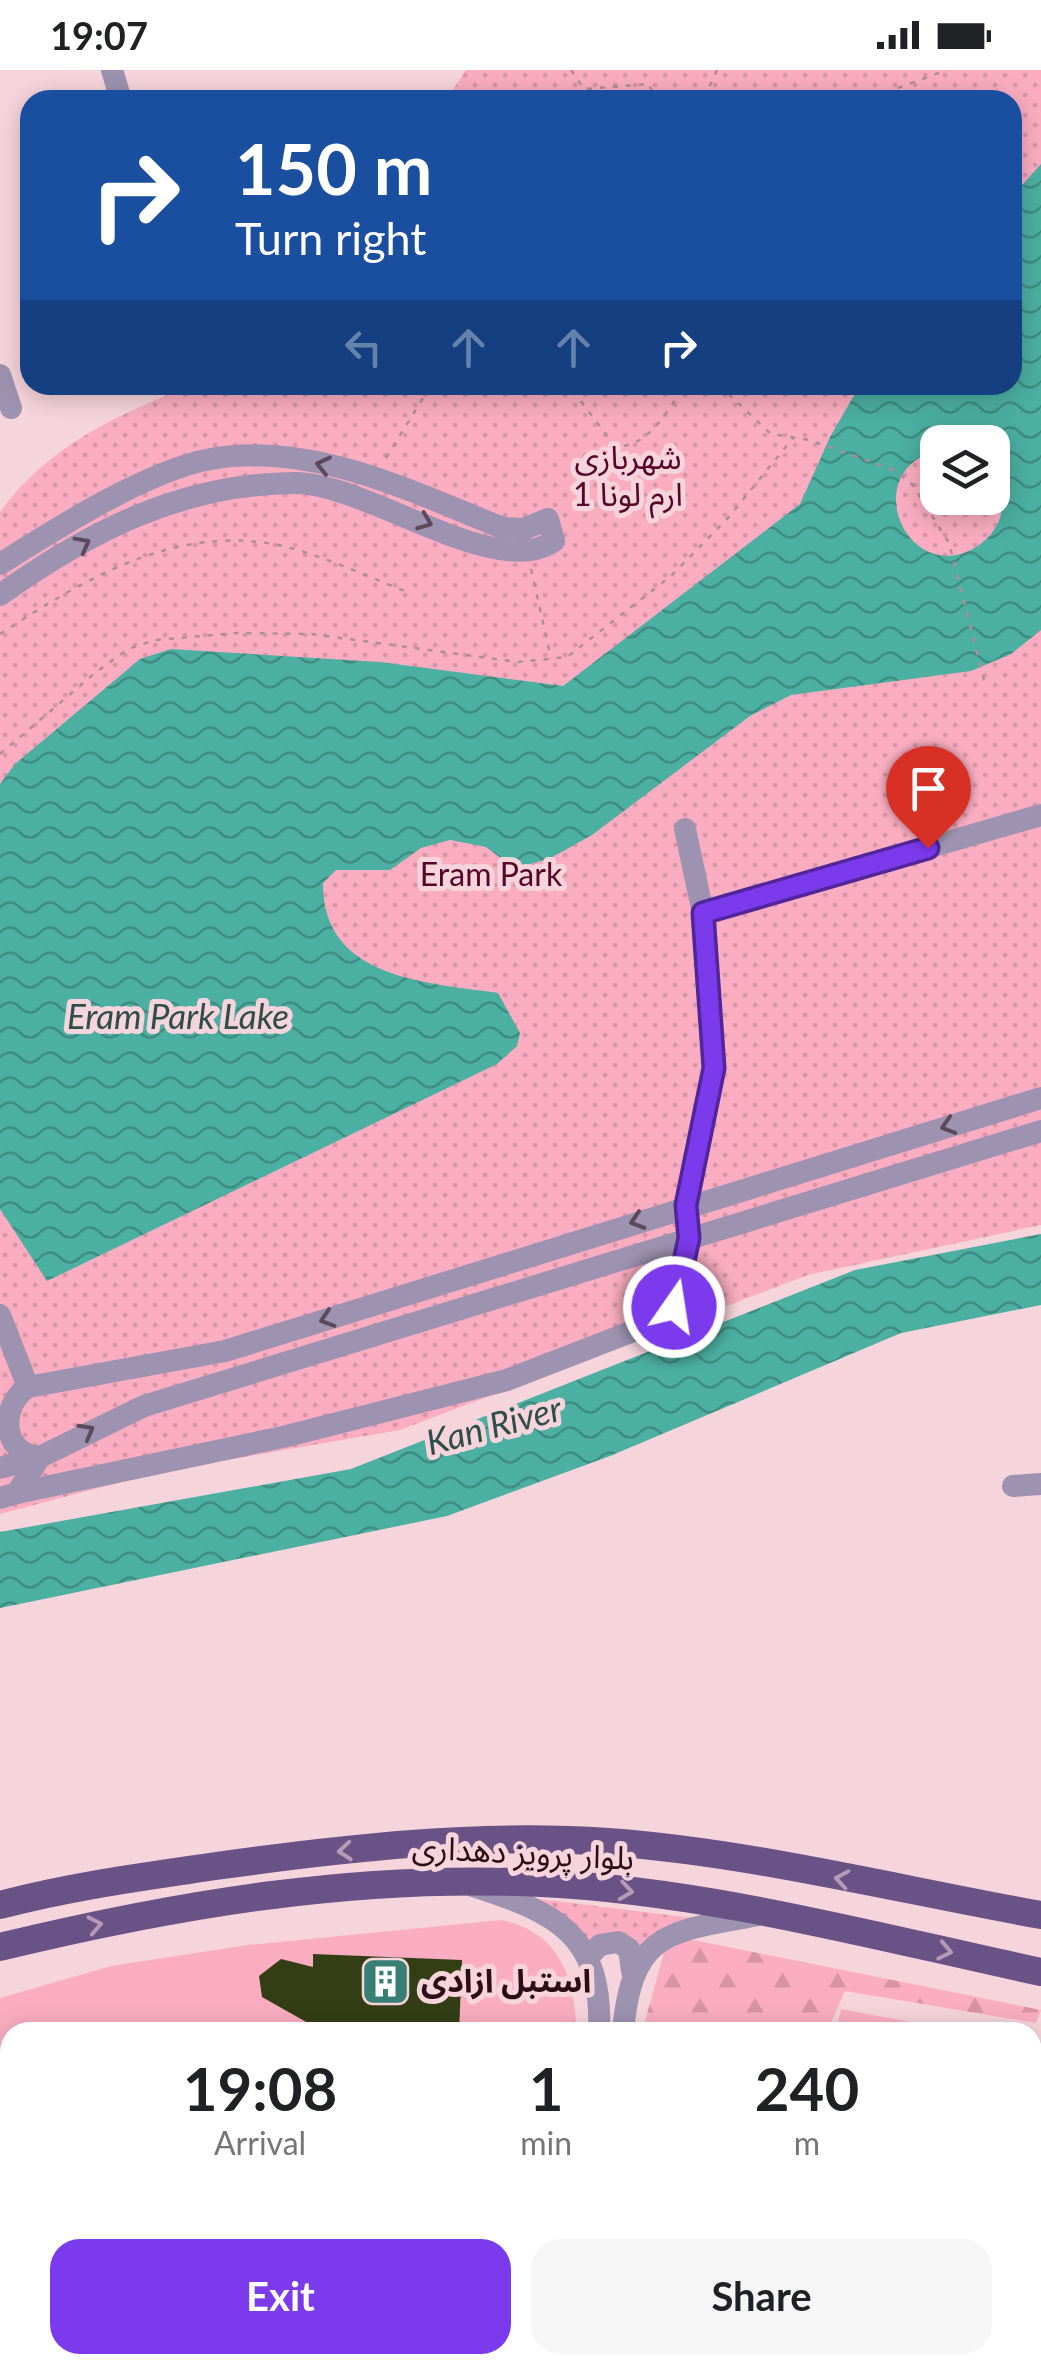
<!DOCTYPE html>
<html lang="en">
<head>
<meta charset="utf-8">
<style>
  body { margin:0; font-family:Lato,"Noto Sans Arabic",sans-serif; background:#f6f6f6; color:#202124; height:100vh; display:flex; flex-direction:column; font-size:38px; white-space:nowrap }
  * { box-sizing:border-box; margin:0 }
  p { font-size:32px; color:#757577 }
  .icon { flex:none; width:55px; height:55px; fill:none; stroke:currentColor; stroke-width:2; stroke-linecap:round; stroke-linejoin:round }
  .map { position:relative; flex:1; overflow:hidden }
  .panel { position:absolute; left:0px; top:1952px; width:1042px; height:352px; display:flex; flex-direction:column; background:#fff; border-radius:30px 30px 0 0; box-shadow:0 5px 25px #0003 }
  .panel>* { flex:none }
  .top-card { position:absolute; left:20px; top:20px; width:1002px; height:305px; border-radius:30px; box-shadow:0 5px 25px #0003; background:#1a4fa0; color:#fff; overflow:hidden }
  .buttons { position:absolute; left:920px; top:355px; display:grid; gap:20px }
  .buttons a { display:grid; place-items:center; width:90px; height:90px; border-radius:20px; background:#fff; box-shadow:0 5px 25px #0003; font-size:50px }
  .pin { position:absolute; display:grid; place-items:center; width:85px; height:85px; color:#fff; margin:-102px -42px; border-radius:50% 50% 50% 0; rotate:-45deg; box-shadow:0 0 10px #0007 }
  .pin .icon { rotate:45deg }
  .me { position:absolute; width:110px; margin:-55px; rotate:13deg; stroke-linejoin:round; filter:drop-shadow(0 0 8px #0008) }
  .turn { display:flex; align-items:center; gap:35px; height:210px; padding:0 50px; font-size:45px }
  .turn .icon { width:130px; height:130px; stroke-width:2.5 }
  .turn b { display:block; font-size:70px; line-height:85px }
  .lanes { display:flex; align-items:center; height:95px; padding:0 50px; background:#0003; justify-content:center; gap:50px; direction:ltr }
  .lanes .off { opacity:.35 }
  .eta { display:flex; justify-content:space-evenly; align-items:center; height:170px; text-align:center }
  .eta b { font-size:60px; font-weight:700; line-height:70px }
  .primary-button { display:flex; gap:20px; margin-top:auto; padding:20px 50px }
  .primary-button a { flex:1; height:115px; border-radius:30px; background:#7c3aed; color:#fff; font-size:40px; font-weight:700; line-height:115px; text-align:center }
  .primary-button a+a { background:#f6f6f6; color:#202124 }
  .status { display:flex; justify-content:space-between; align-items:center; height:70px; padding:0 50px; background:#fff; direction:ltr }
  .status svg { height:28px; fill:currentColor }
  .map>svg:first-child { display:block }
</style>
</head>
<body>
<div class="status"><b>19:07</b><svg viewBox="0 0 49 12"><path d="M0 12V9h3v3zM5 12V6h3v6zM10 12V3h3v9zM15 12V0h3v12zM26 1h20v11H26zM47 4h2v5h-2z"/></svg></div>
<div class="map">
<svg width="1041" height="2303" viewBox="0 0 1041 2303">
  <defs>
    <pattern id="forest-firs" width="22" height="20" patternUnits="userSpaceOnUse" patternTransform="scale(2.5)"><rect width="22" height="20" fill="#faadc1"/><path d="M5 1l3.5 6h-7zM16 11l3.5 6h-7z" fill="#d694a5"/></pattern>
    <pattern id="park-dots" width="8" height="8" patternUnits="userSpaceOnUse" patternTransform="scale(2.5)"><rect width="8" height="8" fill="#faadc1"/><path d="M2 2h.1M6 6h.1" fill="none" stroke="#d694a5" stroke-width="1.8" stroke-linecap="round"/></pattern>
    <pattern id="water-waves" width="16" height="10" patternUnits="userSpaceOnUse" patternTransform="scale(2.5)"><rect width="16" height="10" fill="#4bafa1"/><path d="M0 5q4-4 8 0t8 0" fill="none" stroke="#3f8d82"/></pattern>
  </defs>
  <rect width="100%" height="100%" fill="#f6d4db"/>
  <!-- grass -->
  <g fill="#faadc1">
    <path d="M502,1850C561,1863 574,1908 577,1962H10V2295H1032L1033,2206L1041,2208V2303H0V1928L111,1896L248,1875Z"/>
    <polygon points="841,1939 963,1962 836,1962"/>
    <polygon points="1032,1976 1041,1977 1041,2133 1033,2131"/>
  </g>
  <!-- forest -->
  <g fill="url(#forest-firs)">
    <polygon points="689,1869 1041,1940 1036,1953 845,1921 827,1962 642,1962 664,1882"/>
    <polygon points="0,2197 10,2197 10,2295 1032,2295 1033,2216 1041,2217 1041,2303 0,2303"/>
  </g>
  <!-- park -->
  <g fill="url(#park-dots)" fill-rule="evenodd">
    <path d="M466,0H1041V1155L808,1205L400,1360L163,1401L0,1444V442C49,375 117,345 192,315H1012V30H446ZM938,372H992V428H938Z"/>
    <polygon points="523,1827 709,1850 640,1879 589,1875"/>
  </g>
  <!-- water -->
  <g fill="url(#water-waves)" fill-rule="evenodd">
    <path d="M1041,94V560L1011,584L971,601L791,625L750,646L592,765L549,789L514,798L486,777L450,770L421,778L390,800H336L323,813C322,909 427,913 498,923L520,963L517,976L497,994L47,1211L0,1139V714L15,694L140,589L171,579L380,592L563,616L800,434L830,367L860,315H1012L1013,125ZM938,372H992C992,398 1006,427 1000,448C996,460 987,470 976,477C909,518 856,404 937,380Z"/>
    <polygon points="1041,1164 1041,1235 901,1263 610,1386 447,1446 0,1538 0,1462 351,1399 855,1200"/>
  </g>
  <!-- building -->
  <polygon fill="#333e15" points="313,1884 462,1890 459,1962 324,1962 262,1927 259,1906 281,1889 313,1897"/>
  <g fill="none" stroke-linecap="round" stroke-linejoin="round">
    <!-- path -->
    <g stroke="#ae8e96" stroke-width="2.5" stroke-dasharray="5 8" stroke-linecap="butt">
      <polyline points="571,0 584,19 649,14 655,28"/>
      <polyline points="704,28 879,25 947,0"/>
      <polyline points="652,30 704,28 717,0"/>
      <polyline points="566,315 573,321 591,315"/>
      <polyline points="719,315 771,364 809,370 894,400 912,414 949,473 985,614"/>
      <path d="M573,321L615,376C649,379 667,339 686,315"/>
      <polyline points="386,388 431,315"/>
      <polyline points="531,499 551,588"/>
      <path d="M0,564C89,506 187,447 298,480C334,491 369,507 405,521"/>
      <polyline points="0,684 95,603 128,579 155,570 237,563 311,564 518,592 567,587 671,506 728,448 793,368"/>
      <polyline points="430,2303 431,2295"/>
    </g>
    <!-- minor -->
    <g stroke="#9d92b0" stroke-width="22">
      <polyline points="112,0 121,30"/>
      <polyline points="0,305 11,338"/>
      <path d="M0,494C55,459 148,400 211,389C312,371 412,422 503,458L524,459L548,449L554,471C496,512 366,412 294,413C181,414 90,461 0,525"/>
      <polyline points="703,843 1041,745"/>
      <path d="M1041,1028L225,1281L28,1317C0,1335 0,1383 40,1387L144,1336L1041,1061"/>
      <polyline points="0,1245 28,1317"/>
      <polyline points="0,1398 40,1387"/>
      <polyline points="1013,1416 1041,1414"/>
      <polyline points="17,1423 283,1367 507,1310 654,1253 674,1237 680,1214 689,1168 686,1135 715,998 703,843 685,759"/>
      <polyline points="0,1428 17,1423 40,1387"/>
      <path d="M473,1816C557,1843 603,1865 599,1962"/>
      <polyline points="588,1887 600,1875 618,1872 629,1879 632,1901"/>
      <path d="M623,1962C632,1860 669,1862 759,1845"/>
      <polyline points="0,2152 10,2153"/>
      <polyline points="1036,2188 1041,2166"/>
    </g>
    <!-- major -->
    <g stroke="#685286" stroke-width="28">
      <path d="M0,1835C72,1816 142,1807 216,1796C345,1778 478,1763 608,1772C749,1782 901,1820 1041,1845"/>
      <path d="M0,1877C178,1834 357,1804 541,1813C709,1821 877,1867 1041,1902"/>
    </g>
  </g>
  <!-- one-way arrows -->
  <defs><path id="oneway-chevron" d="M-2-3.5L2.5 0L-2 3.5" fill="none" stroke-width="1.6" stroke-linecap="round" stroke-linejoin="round" transform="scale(2.5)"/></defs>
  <g stroke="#5e495c">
    <use href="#oneway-chevron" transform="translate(323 395) rotate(-167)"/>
    <use href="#oneway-chevron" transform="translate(425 452) rotate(22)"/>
    <use href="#oneway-chevron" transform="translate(83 474) rotate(-28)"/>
    <use href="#oneway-chevron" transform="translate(948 1056) rotate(163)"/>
    <use href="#oneway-chevron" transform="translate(637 1151) rotate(162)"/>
    <use href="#oneway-chevron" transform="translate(327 1249) rotate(162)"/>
    <use href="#oneway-chevron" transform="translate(87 1361) rotate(-29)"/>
  </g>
  <g stroke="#b69ab5">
    <use href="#oneway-chevron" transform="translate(345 1781) rotate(175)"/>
    <use href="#oneway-chevron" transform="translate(842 1809) rotate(-170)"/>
    <use href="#oneway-chevron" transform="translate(626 1821) rotate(8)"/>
    <use href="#oneway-chevron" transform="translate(95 1855) rotate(-11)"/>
    <use href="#oneway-chevron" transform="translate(945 1881) rotate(12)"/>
  </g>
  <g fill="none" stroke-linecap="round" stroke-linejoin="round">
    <defs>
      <polyline id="route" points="674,1237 689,1168 686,1135 714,998 703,843 928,778"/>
    </defs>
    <!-- route casing -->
    <use href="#route" stroke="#51269a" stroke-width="25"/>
    <!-- route -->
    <use href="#route" stroke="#7c3aed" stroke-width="18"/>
  </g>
  <!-- icons -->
  <defs>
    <symbol id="building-square" viewBox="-11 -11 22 22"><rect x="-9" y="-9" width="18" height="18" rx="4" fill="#387e74" stroke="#f6d4db"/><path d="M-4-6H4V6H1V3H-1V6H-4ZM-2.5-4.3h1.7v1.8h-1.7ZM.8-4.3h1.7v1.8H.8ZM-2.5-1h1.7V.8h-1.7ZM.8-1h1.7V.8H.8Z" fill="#fff"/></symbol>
  </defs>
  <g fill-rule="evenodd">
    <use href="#building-square" x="358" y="1884" width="55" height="55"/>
  </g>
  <g text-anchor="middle" stroke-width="10" stroke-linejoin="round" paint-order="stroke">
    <!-- park labels -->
    <g font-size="32" fill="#560427" stroke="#f6d4db">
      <text x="628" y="399">شهربازی<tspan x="628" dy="37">ارم لونا 1</tspan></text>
      <text x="491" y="816">Eram Park</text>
    </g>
    <!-- street labels -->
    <g font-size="32" fill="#2b0d17" stroke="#f6d4db">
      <text transform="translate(523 1783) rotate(3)" y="11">بلوار پرویز دهداری</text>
    </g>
    <!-- poi labels -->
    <g font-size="32" font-weight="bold" fill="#2b0d17" stroke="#f6d4db" text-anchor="start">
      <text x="421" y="1922">استبل ازادی</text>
    </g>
    <!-- water labels -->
    <g font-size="35" font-style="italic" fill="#2f4e49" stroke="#f6d4db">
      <text x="178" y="959">Eram Park Lake</text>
      <text transform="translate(494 1356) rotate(-15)" y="12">Kan River</text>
    </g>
  </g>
</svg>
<div class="buttons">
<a><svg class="icon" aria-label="layers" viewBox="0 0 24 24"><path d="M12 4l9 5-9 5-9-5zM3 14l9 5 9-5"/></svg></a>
</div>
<div class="pin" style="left:928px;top:778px;background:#d93025"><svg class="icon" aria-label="arrive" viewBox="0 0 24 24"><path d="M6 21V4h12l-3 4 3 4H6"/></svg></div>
<svg class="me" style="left:674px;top:1237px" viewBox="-20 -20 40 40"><circle r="17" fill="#7c3aed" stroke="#fff" stroke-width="3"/><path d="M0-11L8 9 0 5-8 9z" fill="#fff"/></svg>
<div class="top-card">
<div class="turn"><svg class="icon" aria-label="right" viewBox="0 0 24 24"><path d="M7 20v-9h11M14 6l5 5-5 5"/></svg><div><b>150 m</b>Turn right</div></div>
<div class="lanes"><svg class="icon off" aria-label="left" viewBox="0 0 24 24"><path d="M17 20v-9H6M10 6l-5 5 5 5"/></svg><svg class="icon off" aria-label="ahead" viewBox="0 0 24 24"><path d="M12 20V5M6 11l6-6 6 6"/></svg><svg class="icon off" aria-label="ahead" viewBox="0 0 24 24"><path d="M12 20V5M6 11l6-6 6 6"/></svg><svg class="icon" aria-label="right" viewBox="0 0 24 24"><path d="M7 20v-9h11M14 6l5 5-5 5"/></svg></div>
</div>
<section class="panel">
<div class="eta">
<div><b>19:08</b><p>Arrival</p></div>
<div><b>1</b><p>min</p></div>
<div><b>240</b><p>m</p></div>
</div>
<div class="primary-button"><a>Exit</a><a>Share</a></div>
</section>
</div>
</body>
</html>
